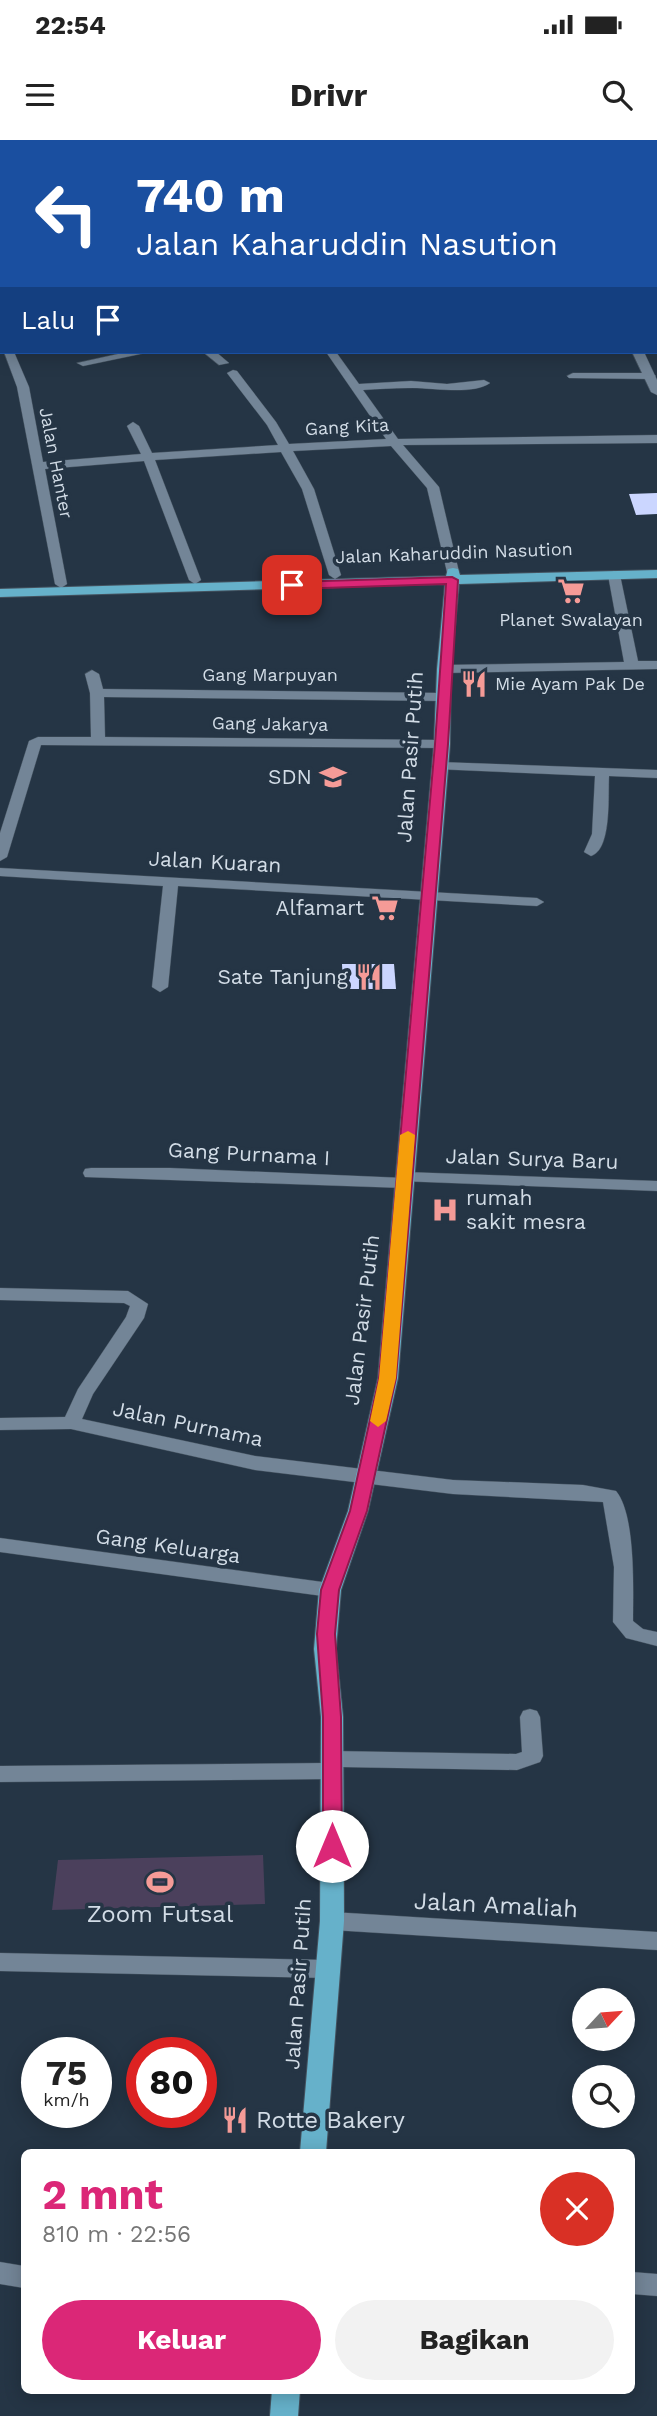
<!DOCTYPE html>
<html lang="id">
<head>
<meta charset="utf-8">
<style>
  body { margin:0; font-family:"Work Sans",sans-serif; background:#f2f2f2; color:#222; height:100vh; display:flex; flex-direction:column; font-size:26px; white-space:nowrap }
  * { box-sizing:border-box; margin:0 }
  p { font-size:23px; color:#767676 }
  .icon { flex:none; width:38px; height:38px; fill:none; stroke:currentColor; stroke-width:2; stroke-linecap:round; stroke-linejoin:round }
  .map { position:relative; flex:1; overflow:hidden }
  .sheet { position:absolute; left:21px; top:2009px; width:614px; height:245px; display:flex; flex-direction:column; background:#fff; border-radius:10px; box-shadow:0 4px 18px #0003 }
  .sheet>* { flex:none }
  .banner { position:absolute; left:0px; top:0px; width:658px; height:214px; box-shadow:0 4px 18px #0003; background:#1a4fa0; color:#fff; overflow:hidden }
  .needle { width:46px; rotate:64deg }
  .fabs { position:absolute; left:572px; top:1848px; display:grid; gap:14px }
  .fabs a { display:grid; place-items:center; width:63px; height:63px; border-radius:50%; background:#fff; box-shadow:0 4px 18px #0003; font-size:35px }
  .speed { position:absolute; left:21px; top:1897px; display:flex; gap:14px; font-size:35px; font-weight:700; text-align:center }
  .speed>* { display:grid; place-content:center; width:91px; height:91px; border-radius:50%; background:#fff; box-shadow:0 4px 18px #0003; line-height:1 }
  .speed small { font-size:18px; font-weight:400 }
  .speed .limit { border:10px solid #d22; background:#fff; color:#111 }
  .pin { position:absolute; display:grid; place-items:center; width:60px; height:60px; color:#fff; margin:-30px; border-radius:14px; box-shadow:0 4px 10px #0006 }
  .me { position:absolute; width:77px; margin:-38px; rotate:0deg; stroke-linejoin:round; filter:drop-shadow(0 0 5px #0008) }
  .turn { display:flex; align-items:center; gap:24px; height:147px; padding:0 21px; font-size:32px }
  .turn .icon { width:91px; height:91px; stroke-width:2.5 }
  .turn b { display:block; font-size:49px; line-height:60px }
  .then { display:flex; align-items:center; height:66px; padding:0 21px; background:#0003; gap:14px; font-size:26px }
  .round { display:grid; place-items:center; flex:none; width:74px; height:74px; border-radius:37px; background:#f2f2f2 }
  .headline { display:flex; align-items:center; justify-content:space-between; height:119px; padding:0 21px }
  h1 { font-size:42px; font-weight:700; line-height:52px; color:#db2777 }
  .button { display:flex; gap:14px; margin-top:auto; padding:14px 21px }
  .button a { flex:1; height:80px; border-radius:42px; background:#db2777; color:#fff; font-size:28px; font-weight:700; line-height:80px; text-align:center }
  .button a+a { background:#f2f2f2; color:#222 }
  .status { display:flex; justify-content:space-between; align-items:center; height:49px; padding:0 35px; background:#fff; direction:ltr }
  .status svg { height:19px; fill:currentColor }
  header { display:flex; justify-content:space-between; align-items:center; height:91px; padding:0 21px; background:#fff; font-size:32px; font-weight:700 }
  .map>svg:first-child { display:block }
</style>
</head>
<body>
<div class="status"><b>22:54</b><svg viewBox="0 0 49 12"><path d="M0 12V9h3v3zM5 12V6h3v6zM10 12V3h3v9zM15 12V0h3v12zM26 1h20v11H26zM47 4h2v5h-2z"/></svg></div>
<header><svg class="icon" aria-label="menu" viewBox="0 0 24 24"><path d="M4 6h16M4 12h16M4 18h16"/></svg>Drivr<svg class="icon" aria-label="search" viewBox="0 0 24 24"><circle cx="10" cy="10" r="6"/><path d="M15 15l6 6"/></svg></header>
<div class="map">
<svg width="657" height="2276" viewBox="0 0 657 2276">
  <rect width="100%" height="100%" fill="#253545"/>
  <!-- green -->
  <polygon fill="#4b405c" points="263,1715 265,1764 52,1770 58,1720"/>
  <g fill="none" stroke-linecap="round" stroke-linejoin="round">
    <!-- stream -->
    <g stroke="#3a8381" stroke-width="3.5">
      <polyline points="146,2 167,0"/>
      <polyline points="234,2 244,0"/>
    </g>
  </g>
  <!-- building -->
  <g fill="#cbd6ff">
    <polygon points="657,353 657,374 636,375 629,354"/>
    <polygon points="342,824 394,824 396,849 343,849"/>
  </g>
  <g fill="none" stroke-linecap="round" stroke-linejoin="round">
    <defs>
      <g id="minor">
        <rect x="0" y="89" width="2" height="10"/>
        <polygon points="0,150 2,150 0,157"/>
        <rect x="0" y="185" width="2" height="11"/>
        <polygon points="656,206 657,206 657,213 652,212 656,212"/>
        <path d="M4,212H14L29,247L43,322L141,314L127,286L133,282L139,286L152,313L278,305L267,285L227,233L233,230L237,231L276,282L289,304L386,299L326,212H336L359,244L411,241L447,244L484,240L490,243C471,256 430,247 408,248C393,248 378,249 363,250L398,299L657,295V303L403,305L439,347L459,432L453,436L447,432L427,348L391,306L293,311L314,349L341,435L335,439L329,435L302,349L281,312L155,320L201,440L195,444L189,440L144,321L45,329L67,444L61,448L55,444L17,247Z"/>
        <polygon points="127,212 150,212 83,226 77,223"/>
        <polygon points="203,212 216,212 229,223 219,225"/>
        <polygon points="573,233 650,233 656,236 650,239 569,238 567,236"/>
        <polygon points="614,431 620,435 638,521 657,521 657,529 444,533 437,529 444,525 624,522 608,435"/>
        <polygon points="92,530 99,534 103,549 443,553 450,557 443,561 104,557 105,597 442,600 449,604 442,608 41,605 7,717 0,721 0,693 29,601 38,597 91,597 90,553 85,534"/>
        <path d="M440,622L657,630V638L609,636C608,655 612,710 591,716L584,712L592,694L595,636L435,629V623Z"/>
        <polygon points="0,728 537,758 544,762 537,766 178,746 168,847 160,852 152,847 163,746 0,736"/>
        <polygon points="91,1028 170,1028 404,1038 412,1043 404,1048 85,1037 83,1033 85,1029"/>
        <path d="M0,1148L128,1151L148,1164L144,1178L93,1254L82,1279L255,1316L453,1340L583,1345L616,1351C636,1375 633,1450 633,1481L643,1489L657,1492V1506L626,1498L613,1482L614,1427L603,1362L453,1354L255,1330L71,1289L0,1290V1278L65,1277L78,1249L126,1177L130,1166L124,1163L0,1160Z"/>
        <polygon points="0,1398 330,1443 337,1445 340,1450 337,1455 330,1457 0,1412"/>
        <polygon points="530,1569 537,1571 540,1577 543,1616 540,1622 517,1630 341,1627 343,1631 340,1637 333,1639 0,1642 0,1626 324,1623 322,1619 325,1613 332,1611 516,1614 522,1612 520,1577 523,1571"/>
        <polygon points="0,1813 327,1820 335,1822 338,1829 335,1836 327,1838 0,1831"/>
        <polygon points="0,2122 24,2126 24,2148 0,2144"/>
        <polygon points="632,2132 657,2134 657,2156 632,2154"/>
      </g>
      <g id="tertiary">
        <rect x="656" y="68" width="1" height="6"/>
        <polygon points="405,1032 657,1041 657,1051 399,1041 397,1037 399,1033"/>
        <polygon points="332,1772 657,1792 657,1810 332,1790 324,1787 321,1781 324,1775"/>
      </g>
      <g id="secondary">
        <polygon points="368,0 379,0 380,2 369,2"/>
        <polygon points="632,212 644,212 657,240 657,255 651,252"/>
      </g>
      <g id="trunk">
        <polygon points="453,428 458,429 460,435 657,430 657,438 459,444 451,529 450,604 398,1238 368,1371 341,1450 336,1509 343,1577 344,1781 326,2012 300,2012 320,1781 321,1577 314,1509 319,1450 348,1371 378,1238 434,604 437,529 445,444 0,457 0,449 446,436 448,429"/>
        <polygon points="272,2250 300,2250 298,2276 270,2276"/>
      </g>
    </defs>
    <!-- minor casing -->
    <use href="#minor" stroke="#44525f" stroke-width="1"/>
    <!-- tertiary casing -->
    <use href="#tertiary" stroke="#44525f" stroke-width="1"/>
    <!-- secondary casing -->
    <use href="#secondary" stroke="#44525f" stroke-width="1"/>
    <!-- trunk casing -->
    <use href="#trunk" stroke="#44525f" stroke-width="2"/>
    <!-- minor -->
    <use href="#minor" fill="#738597" fill-rule="evenodd"/>
    <!-- tertiary -->
    <use href="#tertiary" fill="#738597" fill-rule="evenodd"/>
    <!-- secondary -->
    <use href="#secondary" fill="#738597" fill-rule="evenodd"/>
    <!-- trunk -->
    <use href="#trunk" fill="#66b1ca" fill-rule="evenodd"/>
  </g>
  <!-- route -->
  <polygon fill="#db2777" stroke="#8e194d" stroke-width="2" points="452,437 458,440 448,604 396,1238 367,1371 339,1450 335,1494 341,1577 342,1706 339,1712 326,1712 323,1706 323,1577 317,1494 321,1450 350,1371 379,1238 435,604 446,444 292,449 287,445 292,442"/>
  <!-- slow -->
  <polygon fill="#f59e0b" points="408,991 415,995 396,1238 386,1281 378,1287 370,1281 379,1238 400,995"/>
  <!-- icons -->
  <defs>
    <symbol id="supermarket-bare" viewBox="-9 -9 18 18"><path d="M-6-5.5h2.5l.6 2H6L4.5 2H-2.5L-4.4-4H-6ZM-1.5 3.2a1.3 1.3 0 1 0 .1 0ZM3 3.2a1.3 1.3 0 1 0 .1 0Z" fill="#f59b97" stroke="#253545" stroke-width="2.5" paint-order="stroke"/></symbol>
    <symbol id="restaurant-bare" viewBox="-9 -9 18 18"><path d="M-5-6h1v4h1v-4h1v4h1v-4h1v5L-1.5 .5V6h-2V.5L-5-1ZM5-6V6H3V1.5H1.5Q1.5-4 5-6Z" fill="#f59b97" stroke="#253545" stroke-width="2.5" paint-order="stroke"/></symbol>
    <symbol id="school-bare" viewBox="-9 -9 18 18"><path d="M0-5L7-2L0 1L-7-2ZM-4 1L0 2.5L4 1V4Q0 6-4 4Z" fill="#f59b97" stroke="#253545" stroke-width="2.5" paint-order="stroke"/></symbol>
    <symbol id="hospital-bare" viewBox="-9 -9 18 18"><path d="M-5-5h3v3.5h4V-5h3V5h-3V1.5h-4V5h-3Z" fill="#f59b97" stroke="#253545" stroke-width="2.5" paint-order="stroke"/></symbol>
    <symbol id="stadium-bare" viewBox="-9 -9 18 18"><path d="M0-5a6.5 5 0 1 0 0 10a6.5 5 0 1 0 0-10ZM-3.5-1.8h7v3.6h-7Z" fill="#f59b97" stroke="#253545" stroke-width="2.5" paint-order="stroke"/></symbol>
  </defs>
  <g fill-rule="evenodd">
    <use href="#supermarket-bare" x="552" y="432" width="38" height="38"/>
    <use href="#restaurant-bare" x="455" y="525" width="38" height="38"/>
    <use href="#school-bare" x="314" y="618" width="38" height="38"/>
    <use href="#supermarket-bare" x="366" y="749" width="38" height="38"/>
    <use href="#restaurant-bare" x="350" y="818" width="38" height="38"/>
    <use href="#hospital-bare" x="426" y="1051" width="38" height="38"/>
    <use href="#stadium-bare" x="141" y="1723" width="38" height="38"/>
    <use href="#restaurant-bare" x="216" y="1961" width="38" height="38"/>
  </g>
  <g text-anchor="middle" stroke-width="7" stroke-linejoin="round" paint-order="stroke">
    <!-- far-street labels -->
    <g font-size="18" fill="#d2dce6" stroke="#253545">
      <text transform="translate(347 287) rotate(-3)" y="6">Gang Kita</text>
      <text transform="translate(56 323) rotate(79)" y="6">Jalan Hanter</text>
      <text transform="translate(454 413) rotate(-2)" y="6">Jalan Kaharuddin Nasution</text>
      <text x="270" y="541">Gang Marpuyan</text>
      <text transform="translate(270 584) rotate(1)" y="6">Gang Jakarya</text>
    </g>
    <!-- far-poi labels -->
    <g font-size="18" fill="#d2dce6" stroke="#253545">
      <text x="571" y="486">Planet Swalayan</text>
      <text x="495" y="550" text-anchor="start">Mie Ayam Pak De</text>
    </g>
    <!-- street labels -->
    <g font-size="21" fill="#d2dce6" stroke="#253545">
      <text transform="translate(410 617) rotate(-86)" y="7">Jalan Pasir Putih</text>
      <text transform="translate(215 722) rotate(3)" y="7">Jalan Kuaran</text>
      <text transform="translate(249 1014) rotate(3)" y="7">Gang Purnama I</text>
      <text transform="translate(532 1019) rotate(2)" y="7">Jalan Surya Baru</text>
      <text transform="translate(362 1180) rotate(-83)" y="7">Jalan Pasir Putih</text>
      <text transform="translate(188 1284) rotate(12)" y="7">Jalan Purnama</text>
      <text transform="translate(168 1406) rotate(8)" y="7">Gang Keluarga</text>
      <text transform="translate(298 1844) rotate(-86)" y="7">Jalan Pasir Putih</text>
    </g>
    <!-- poi labels -->
    <g font-size="21" fill="#d2dce6" stroke="#253545" text-anchor="end">
      <text x="312" y="644">SDN</text>
      <text x="364" y="775">Alfamart</text>
      <text x="348" y="844">Sate Tanjung</text>
      <text x="466" y="1065" text-anchor="start">rumah<tspan x="466" dy="24">sakit mesra</tspan></text>
    </g>
    <!-- near-street labels -->
    <g font-size="24" fill="#d2dce6" stroke="#253545">
      <text transform="translate(496 1765) rotate(3)" y="8">Jalan Amaliah</text>
    </g>
    <!-- near-poi labels -->
    <g font-size="24" fill="#d2dce6" stroke="#253545">
      <text x="160" y="1782">Zoom Futsal</text>
      <text x="256" y="1988" text-anchor="start">Rotte Bakery</text>
    </g>
  </g>
</svg>
<div class="fabs">
<a><svg class="needle" viewBox="-14 -14 28 28"><path d="M0-13l5 13h-10z" fill="#e53935"/><path d="M0 13l5-13h-10z" fill="#767676"/></svg></a>
<a><svg class="icon" aria-label="search" viewBox="0 0 24 24"><circle cx="10" cy="10" r="6"/><path d="M15 15l6 6"/></svg></a>
</div>
<div class="speed"><div>75<small>km/h</small></div><div class="limit">80</div></div>
<div class="pin" style="left:292px;top:445px;background:#d93025"><svg class="icon" aria-label="arrive" viewBox="0 0 24 24"><path d="M6 21V4h12l-3 4 3 4H6"/></svg></div>
<svg class="me" style="left:332px;top:1706px" viewBox="-20 -20 40 40"><circle r="19" fill="#fff"/><path d="M0-13L10 11 0 6-10 11z" fill="#db2777"/></svg>
<div class="banner">
<div class="turn"><svg class="icon" aria-label="left" viewBox="0 0 24 24"><path d="M17 20v-9H6M10 6l-5 5 5 5"/></svg><div><b>740 m</b>Jalan Kaharuddin Nasution</div></div>
<div class="then">Lalu<svg class="icon" aria-label="arrive" viewBox="0 0 24 24"><path d="M6 21V4h12l-3 4 3 4H6"/></svg></div>
</div>
<section class="sheet">
<div class="headline"><div><h1>2 mnt</h1><p>810 m · 22:56</p></div><a class="round" style="background:#d93025;color:#fff"><svg class="icon" aria-label="close" viewBox="0 0 24 24"><path d="M6 6l12 12M18 6L6 18"/></svg></a></div>
<div class="button"><a>Keluar</a><a>Bagikan</a></div>
</section>
</div>
</body>
</html>
